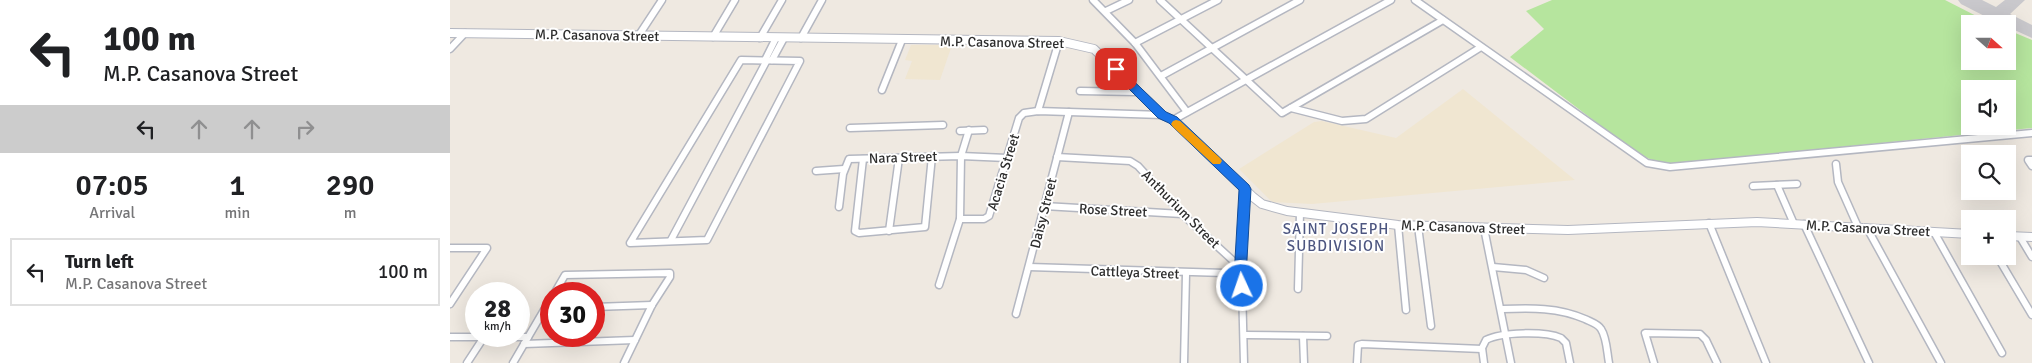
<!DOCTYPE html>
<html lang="en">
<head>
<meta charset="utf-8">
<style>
  body { margin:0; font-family:Signika,sans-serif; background:#f6f6f6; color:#202124; height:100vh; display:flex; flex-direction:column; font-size:19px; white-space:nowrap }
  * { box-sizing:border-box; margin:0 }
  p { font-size:16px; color:#757577 }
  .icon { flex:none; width:28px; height:28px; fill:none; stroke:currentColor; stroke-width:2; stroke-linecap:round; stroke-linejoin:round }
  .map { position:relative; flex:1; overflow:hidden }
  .side { display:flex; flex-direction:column; background:#fff; width:450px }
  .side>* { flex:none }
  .guide { background:#fff; color:#202124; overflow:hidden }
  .needle { width:32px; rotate:111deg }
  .tools { position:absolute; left:1511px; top:15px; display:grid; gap:10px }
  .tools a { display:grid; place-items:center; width:55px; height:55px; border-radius:0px; background:#fff; box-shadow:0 5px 20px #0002; font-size:25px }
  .speed { position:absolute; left:15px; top:282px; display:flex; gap:10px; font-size:25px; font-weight:700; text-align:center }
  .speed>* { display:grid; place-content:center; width:65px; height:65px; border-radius:50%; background:#fff; box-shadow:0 5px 20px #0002; line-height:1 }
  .speed small { font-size:12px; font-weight:400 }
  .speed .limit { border:8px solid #d22; background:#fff; color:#111 }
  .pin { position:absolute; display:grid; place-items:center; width:42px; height:42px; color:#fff; margin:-21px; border-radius:10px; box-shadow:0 2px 8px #0006 }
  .me { position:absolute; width:55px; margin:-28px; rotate:357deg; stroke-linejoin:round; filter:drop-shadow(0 0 4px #0008) }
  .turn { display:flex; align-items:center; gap:18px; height:105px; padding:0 20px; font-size:22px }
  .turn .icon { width:65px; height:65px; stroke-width:2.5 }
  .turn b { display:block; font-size:35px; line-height:42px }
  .lanes { display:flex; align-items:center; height:48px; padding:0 20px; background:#0003; justify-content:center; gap:25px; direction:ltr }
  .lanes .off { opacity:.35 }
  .eta { display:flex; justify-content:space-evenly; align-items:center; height:85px; text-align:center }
  .eta b { font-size:30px; font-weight:600; line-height:35px }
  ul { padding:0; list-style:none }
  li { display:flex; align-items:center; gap:15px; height:68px; margin:0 10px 8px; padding:0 10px; border:2px solid #e0e0e0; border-radius:0px }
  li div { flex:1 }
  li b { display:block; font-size:19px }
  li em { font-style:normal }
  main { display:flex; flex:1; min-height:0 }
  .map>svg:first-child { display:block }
</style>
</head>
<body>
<main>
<section class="side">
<div class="guide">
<div class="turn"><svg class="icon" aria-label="left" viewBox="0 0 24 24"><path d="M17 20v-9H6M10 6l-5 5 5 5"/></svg><div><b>100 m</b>M.P. Casanova Street</div></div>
<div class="lanes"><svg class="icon" aria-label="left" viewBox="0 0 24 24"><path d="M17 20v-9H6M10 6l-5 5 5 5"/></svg><svg class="icon off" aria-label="ahead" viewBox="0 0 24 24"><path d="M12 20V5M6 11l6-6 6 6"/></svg><svg class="icon off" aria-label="ahead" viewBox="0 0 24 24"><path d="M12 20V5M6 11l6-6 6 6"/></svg><svg class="icon off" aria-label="right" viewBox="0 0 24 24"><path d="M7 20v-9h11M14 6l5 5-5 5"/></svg></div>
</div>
<div class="eta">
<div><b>07:05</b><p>Arrival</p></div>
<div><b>1</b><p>min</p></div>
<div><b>290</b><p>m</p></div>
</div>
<ul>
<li><svg class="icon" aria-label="left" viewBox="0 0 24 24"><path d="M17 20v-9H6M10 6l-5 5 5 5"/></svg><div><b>Turn left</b><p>M.P. Casanova Street</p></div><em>100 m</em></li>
</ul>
</section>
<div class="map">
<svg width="1582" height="363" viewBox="0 0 1582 363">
  <rect width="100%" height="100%" fill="#efe9e1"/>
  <!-- education -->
  <g fill="#f0e6d1">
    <polygon points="461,45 502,45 490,80 455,79 462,61 455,60"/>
    <polygon points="1013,89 1125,180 862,204 822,202 789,169 864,122 872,121 946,138"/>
  </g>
  <!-- green -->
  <path fill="#b6e59e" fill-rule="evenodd" d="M1102,0H1495L1542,24H1520V61H1558V30L1582,40V128L1221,164L1207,162L1188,154L1060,57L1094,29L1076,11ZM1520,89H1558V126H1520Z"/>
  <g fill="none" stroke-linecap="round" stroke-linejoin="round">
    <!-- taxiway -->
    <polygon fill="#c9c8cc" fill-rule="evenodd" points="1508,0 1532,0 1546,7 1555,0 1575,0 1560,14 1582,25 1582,38 1558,27 1558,24 1550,24 1511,4"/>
    <defs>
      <g id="minor">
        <polyline points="643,0 685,43 737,112"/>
        <polyline points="710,0 832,113 993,20"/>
        <polyline points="965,0 1197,163 1220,167 1582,133"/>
        <polyline points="656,11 679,0"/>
        <polyline points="189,35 212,0"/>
        <polyline points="263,37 285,0"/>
        <polyline points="310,38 332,0"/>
        <polyline points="351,38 372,0"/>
        <polyline points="685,43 768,0"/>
        <polyline points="0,49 15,33"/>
        <polygon points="291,60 350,61 257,240 180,243"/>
        <polyline points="315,60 326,38"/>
        <polyline points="322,60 334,38"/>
        <polyline points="711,76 850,0"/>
        <polyline points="432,90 452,40"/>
        <polyline points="630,91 688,92"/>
        <polyline points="841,108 892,121 916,119 1031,47"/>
        <polyline points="588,111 609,41"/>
        <polyline points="723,120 941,0"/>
        <polyline points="400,128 493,125"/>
        <polyline points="510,131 534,130"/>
        <polyline points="607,157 680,161 688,166 732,214 791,268"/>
        <polyline points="413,159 405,231 409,233 475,227 482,156"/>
        <polyline points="1582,160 1578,160 1582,166"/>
        <polyline points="1386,164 1388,182 1408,227"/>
        <polyline points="366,171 394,169"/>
        <polyline points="1327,185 1344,224"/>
        <polyline points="1303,186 1347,184"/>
        <polyline points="594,206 732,214"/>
        <polyline points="389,207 393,174 399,159 511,156 557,158"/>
        <polyline points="510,219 534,219 539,216 569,118 574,113 588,111 712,115"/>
        <polyline points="1259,223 1316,363"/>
        <polyline points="1354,224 1419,363"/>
        <polyline points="948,225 956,310"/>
        <polyline points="968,226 981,326"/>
        <polyline points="1034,228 1061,363"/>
        <polyline points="1417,228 1491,363"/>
        <polyline points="439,231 449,158"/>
        <polyline points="1484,232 1552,353"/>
        <polyline points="1570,237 1582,257"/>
        <polyline points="221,240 317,60"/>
        <polyline points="0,248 37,248 0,304"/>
        <polyline points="1547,256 1582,315"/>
        <polyline points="579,267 775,273 790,277"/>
        <polyline points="1043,267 1076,270 1094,278"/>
        <polyline points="489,285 510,219 511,156 519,130"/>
        <polyline points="848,289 850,213"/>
        <polyline points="104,294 115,275 220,273 220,277 202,305 174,363"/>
        <polyline points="144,307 202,305"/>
        <path d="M1052,309C1081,308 1108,307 1135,319C1141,322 1148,324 1151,329C1157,338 1157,353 1159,363"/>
        <polyline points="566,314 619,112"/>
        <polyline points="795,335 877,336"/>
        <polyline points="853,336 854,363"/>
        <polyline points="0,337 78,337"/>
        <polyline points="74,344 185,340"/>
        <polyline points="17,363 34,337"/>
        <polyline points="63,363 101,298"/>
        <polyline points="734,363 736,274"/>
        <polyline points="794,363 792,286 790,277 795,189"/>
        <polyline points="907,363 908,345 912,344 1032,349"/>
        <path d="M1034,363L1032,348L1036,340C1051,332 1095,331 1111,338L1116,343L1120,363"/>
        <polyline points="1204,363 1195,333 1250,334 1256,340 1267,363"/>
      </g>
      <g id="tertiary">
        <polyline points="0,33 609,41 644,49 712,115 723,120 803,197 812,204 837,211 948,225 1118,230 1307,222 1520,234"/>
        <polyline points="1558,236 1582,237"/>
      </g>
    </defs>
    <!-- minor casing -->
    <use href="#minor" stroke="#b4b7c1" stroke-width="9"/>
    <!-- tertiary casing -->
    <use href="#tertiary" stroke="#b4b7c1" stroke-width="10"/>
    <!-- minor -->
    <use href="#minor" stroke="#fff" stroke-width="6"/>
    <!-- tertiary -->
    <use href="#tertiary" stroke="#fff" stroke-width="8"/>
  </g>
  <!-- route -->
  <polygon fill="#1a73e8" stroke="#114b97" points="666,66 669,67 716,112 727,117 799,185 801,189 796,277 799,286 797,290 792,291 788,290 784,277 789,190 719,123 708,118 662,72 660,69"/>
  <!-- slow -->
  <polygon fill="#f59e0b" points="726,120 730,121 770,158 772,161 770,164 763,164 723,127 721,124 723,121"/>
  <g text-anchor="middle" stroke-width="4" stroke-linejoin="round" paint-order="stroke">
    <!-- street labels -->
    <g font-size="14" fill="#2e2e2e" stroke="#fff">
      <text transform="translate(147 35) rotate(1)" y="5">M.P. Casanova Street</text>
      <text transform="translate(552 42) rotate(1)" y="5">M.P. Casanova Street</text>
      <text transform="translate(453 157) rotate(-2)" y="5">Nara Street</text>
      <text transform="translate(553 172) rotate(-73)" y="5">Acacia Street</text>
      <text transform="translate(731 209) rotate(45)" y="5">Anthurium Street</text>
      <text transform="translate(663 210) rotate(3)" y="5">Rose Street</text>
      <text transform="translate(593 213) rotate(-76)" y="5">Daisy Street</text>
      <text transform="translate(1013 227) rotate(2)" y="5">M.P. Casanova Street</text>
      <text transform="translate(1418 228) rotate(3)" y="5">M.P. Casanova Street</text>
      <text transform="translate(685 272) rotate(2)" y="5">Cattleya Street</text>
    </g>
    <!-- neighbourhood labels -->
    <g font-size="15" letter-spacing="1" fill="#4d5680" stroke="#fff">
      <text x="886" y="234">SAINT JOSEPH<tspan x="886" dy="17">SUBDIVISION</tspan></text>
    </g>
  </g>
</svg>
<div class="tools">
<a><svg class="needle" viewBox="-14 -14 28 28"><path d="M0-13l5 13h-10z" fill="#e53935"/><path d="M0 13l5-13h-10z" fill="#757577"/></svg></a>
<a><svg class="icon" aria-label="sound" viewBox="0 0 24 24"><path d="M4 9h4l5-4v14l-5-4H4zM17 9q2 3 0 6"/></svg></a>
<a><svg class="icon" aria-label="search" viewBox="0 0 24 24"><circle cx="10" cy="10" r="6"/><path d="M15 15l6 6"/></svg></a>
<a>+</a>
</div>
<div class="speed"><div>28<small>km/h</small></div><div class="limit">30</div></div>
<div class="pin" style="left:666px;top:69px;background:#d93025"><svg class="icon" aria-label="arrive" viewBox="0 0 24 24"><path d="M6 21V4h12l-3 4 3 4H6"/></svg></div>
<svg class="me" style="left:792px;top:286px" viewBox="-20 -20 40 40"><circle r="17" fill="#1a73e8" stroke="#fff" stroke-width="3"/><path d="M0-11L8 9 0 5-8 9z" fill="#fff"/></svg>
</div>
</main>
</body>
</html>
